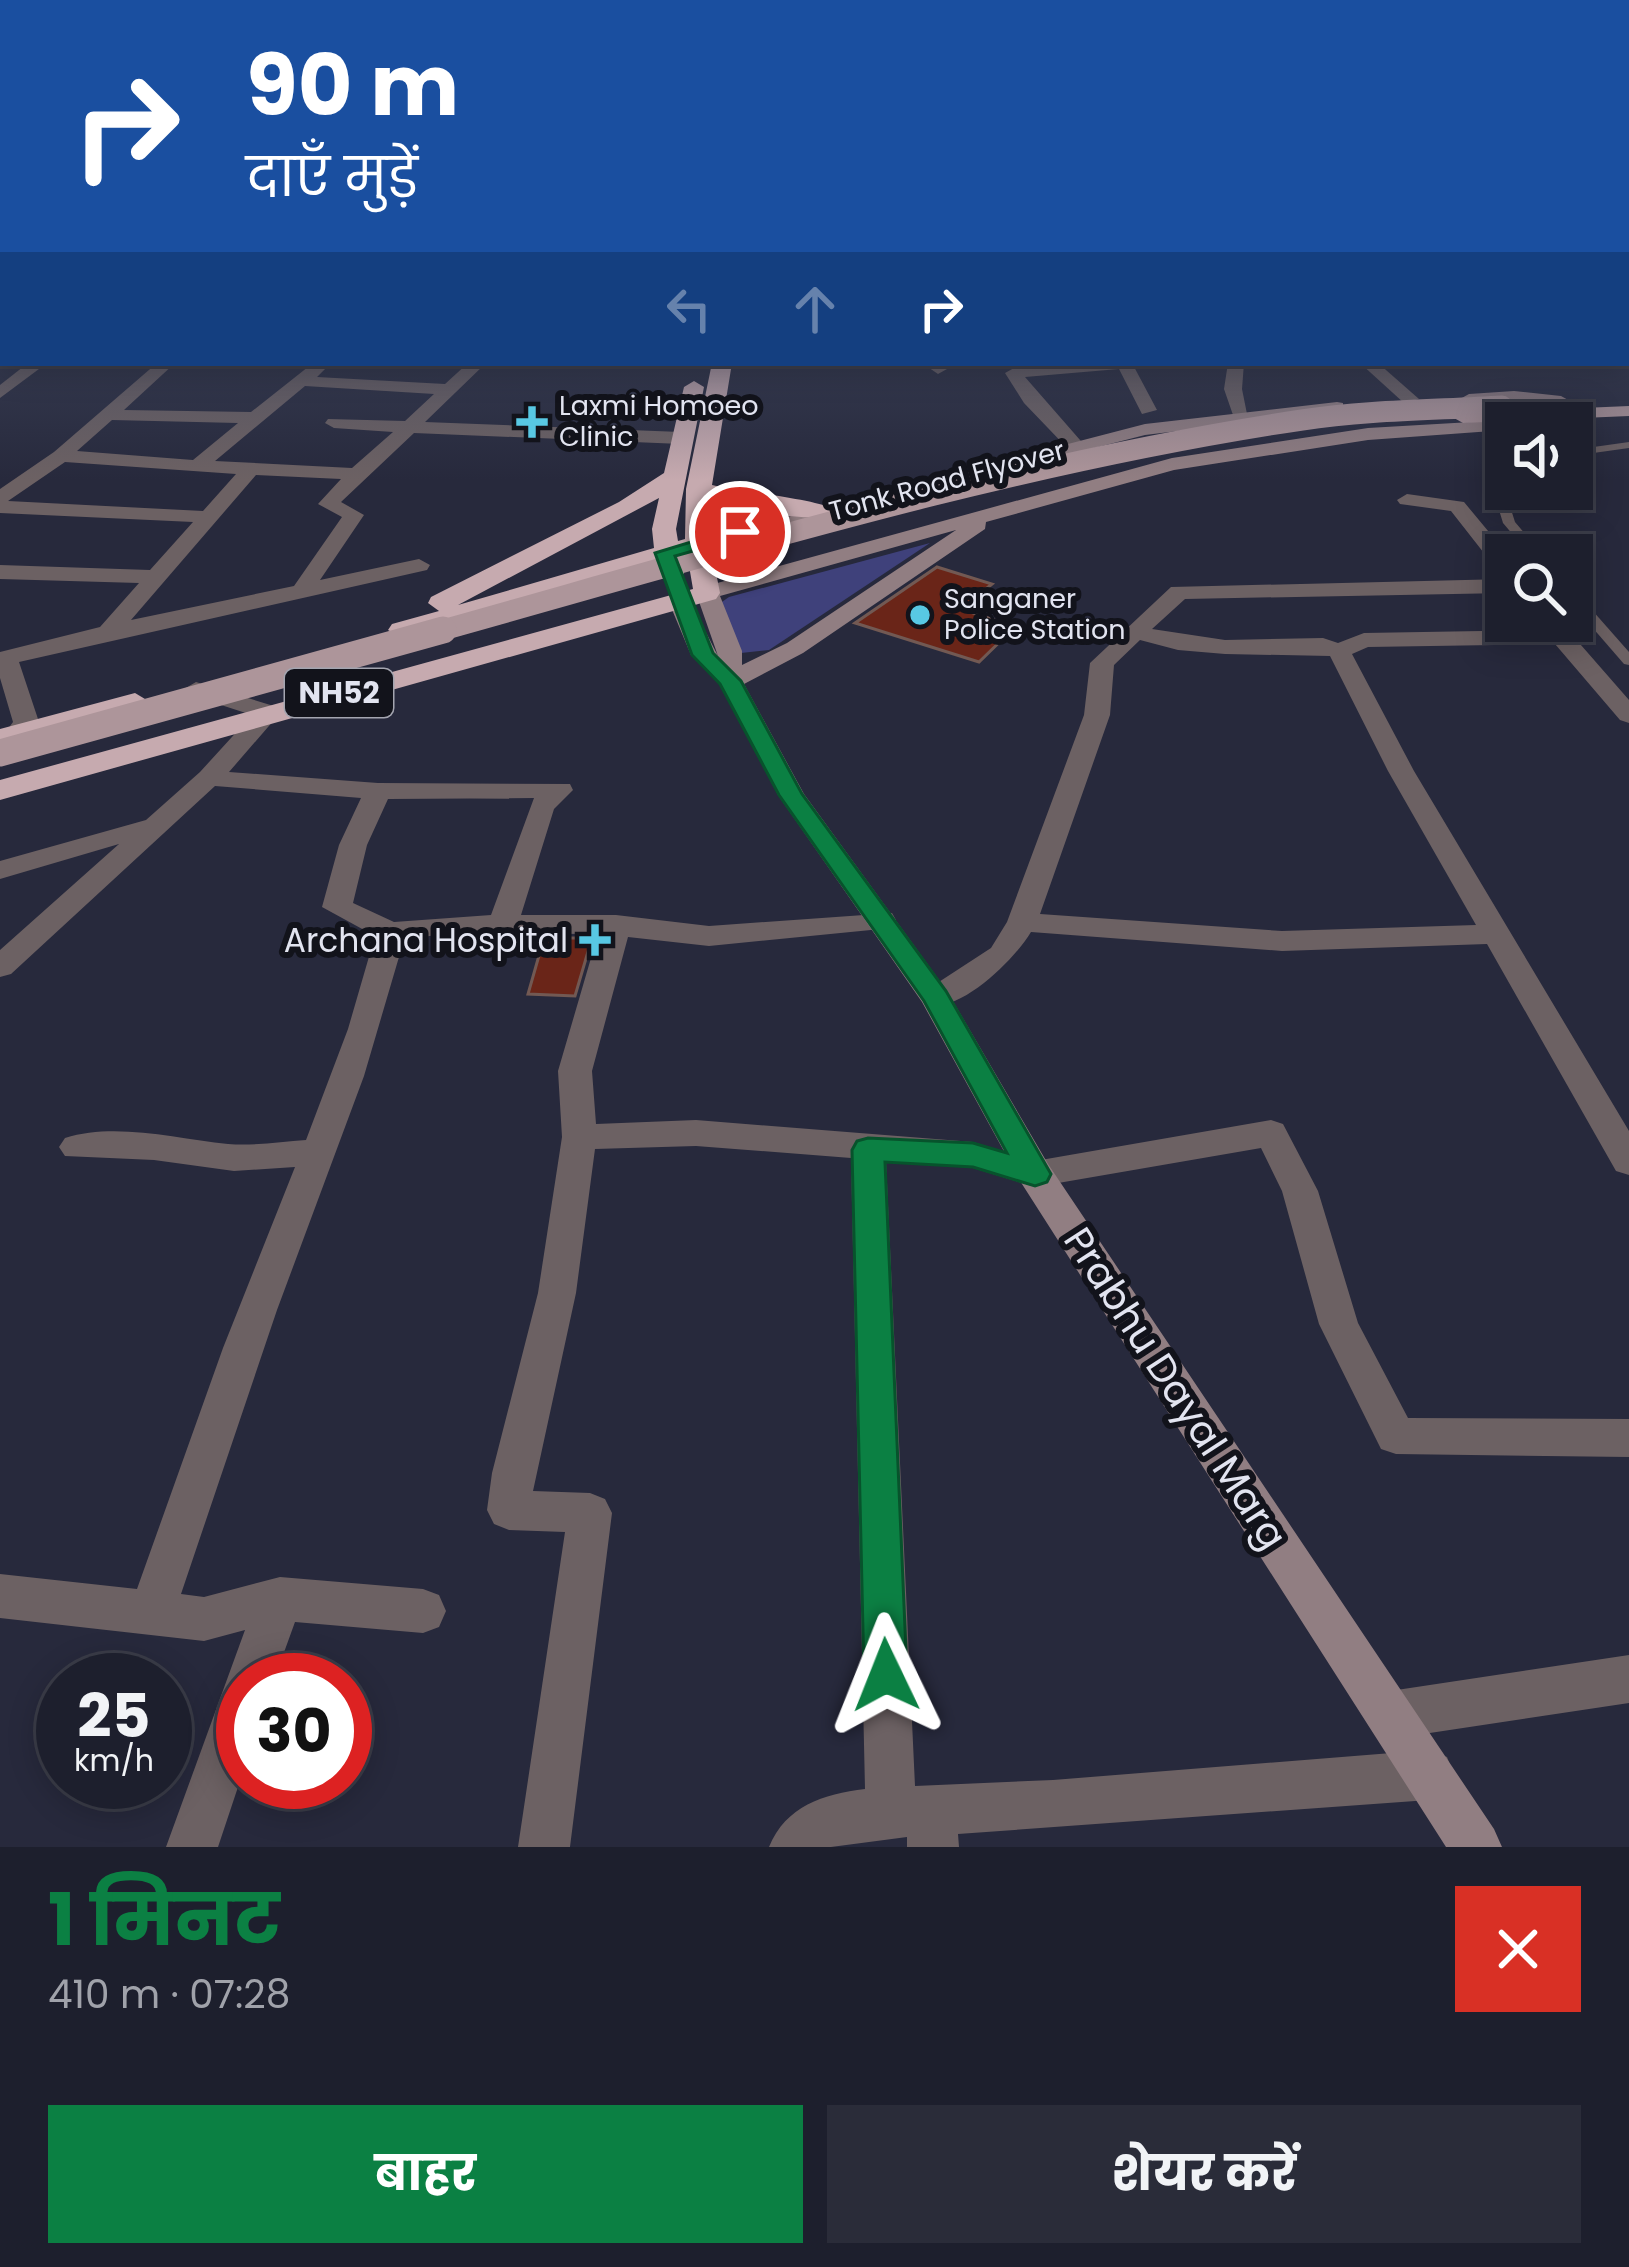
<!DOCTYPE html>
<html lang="hi">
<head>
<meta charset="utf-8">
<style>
  body { margin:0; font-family:Poppins,"Noto Sans Devanagari",sans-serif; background:#2a2c39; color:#f1f3f6; height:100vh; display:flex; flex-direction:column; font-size:45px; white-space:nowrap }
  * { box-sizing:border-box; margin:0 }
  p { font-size:39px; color:#a0a2aa }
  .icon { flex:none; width:66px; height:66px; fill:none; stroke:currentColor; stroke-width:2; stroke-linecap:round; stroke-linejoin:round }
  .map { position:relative; height:1847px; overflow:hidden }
  .side { display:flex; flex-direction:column; background:#1d1f2d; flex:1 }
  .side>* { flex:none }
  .hud { position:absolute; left:0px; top:0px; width:1629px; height:366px; box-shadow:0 6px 30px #0003,0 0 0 3px #3b3d49; background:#1a4fa0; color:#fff; overflow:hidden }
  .tools { position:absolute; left:1485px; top:402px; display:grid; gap:24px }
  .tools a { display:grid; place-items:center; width:108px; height:108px; border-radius:0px; background:#1d1f2d; box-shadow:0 6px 30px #0003,0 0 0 3px #3b3d49; font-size:60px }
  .speed { position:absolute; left:36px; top:1653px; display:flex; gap:24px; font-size:60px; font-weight:700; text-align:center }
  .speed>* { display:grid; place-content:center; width:156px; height:156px; border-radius:50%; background:#1d1f2d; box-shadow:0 6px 30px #0003,0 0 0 3px #3b3d49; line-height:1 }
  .speed small { font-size:30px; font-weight:400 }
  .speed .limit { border:18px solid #d22; background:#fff; color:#111 }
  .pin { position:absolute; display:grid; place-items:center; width:102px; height:102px; color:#fff; margin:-51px; border:6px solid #fff; border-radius:50%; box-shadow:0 3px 12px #0007 }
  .me { position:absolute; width:132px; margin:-66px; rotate:358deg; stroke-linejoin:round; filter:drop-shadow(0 0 9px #0008) }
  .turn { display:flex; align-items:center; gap:42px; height:252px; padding:0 48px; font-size:54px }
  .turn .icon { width:156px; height:156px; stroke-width:2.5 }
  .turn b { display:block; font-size:84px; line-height:102px }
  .lanes { display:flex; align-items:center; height:114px; padding:0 48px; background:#0003; justify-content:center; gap:60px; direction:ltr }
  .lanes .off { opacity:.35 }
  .round { display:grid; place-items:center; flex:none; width:126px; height:126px; border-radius:0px; background:#2a2c39 }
  .summary { display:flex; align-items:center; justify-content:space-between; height:204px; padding:0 48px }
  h1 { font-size:72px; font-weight:700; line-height:90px; color:#0b8043 }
  .button { display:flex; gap:24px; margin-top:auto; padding:24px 48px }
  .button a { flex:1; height:138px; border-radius:0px; background:#0b8043; color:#fff; font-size:48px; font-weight:700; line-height:138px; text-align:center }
  .button a+a { background:#2a2c39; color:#f1f3f6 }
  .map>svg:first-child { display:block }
</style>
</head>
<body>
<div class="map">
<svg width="1629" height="1847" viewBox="0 0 1629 1847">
  <rect width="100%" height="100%" fill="#27293c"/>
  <!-- green -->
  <polygon fill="#3f417b" points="930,543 769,650 741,653 719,604 729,597"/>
  <!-- building -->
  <g fill="#6a2518" stroke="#725953" stroke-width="3">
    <polygon points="937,567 992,584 961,609 1015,627 979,662 855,623"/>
    <polygon points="544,938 592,938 575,996 528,994"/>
  </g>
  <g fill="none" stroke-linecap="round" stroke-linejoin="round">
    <!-- lane -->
    <g fill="#6c6163" fill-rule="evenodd">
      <polygon points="1629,442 1629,448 1572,456 1572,450"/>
      <polygon points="1506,487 1517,489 1508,500 1515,522 1543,555 1530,555 1503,523 1496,500"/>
      <polygon points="1572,592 1577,593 1629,652 1629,665 1624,664 1572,604"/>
    </g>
    <!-- street -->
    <g fill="#6c6163" fill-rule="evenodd">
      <rect x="0" y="236" width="3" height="8"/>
      <rect x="1626" y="243" width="3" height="11"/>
      <rect x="1626" y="268" width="3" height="8"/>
      <polygon points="3,317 3,329 0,330 0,318"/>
      <polygon points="28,363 47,363 0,398 0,385"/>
      <path d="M157,363H175L124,410L251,412L313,363H331L317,377L445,384L468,363H486L425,422L681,432L690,438L681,444L414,433L341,502L364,515L320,580L419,559L430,565L427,570L19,662L39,722L27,738H9L5,733L13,722L0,678V652L100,627L139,583L0,579V565L150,570L193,522L0,513V489L54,452ZM305,386L434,394L405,421L328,419L325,423L334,428L393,432L352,468L215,461ZM112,420L238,423L193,460L77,451ZM65,462L236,474L203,511L8,501ZM256,475L341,479L318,504L342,517L294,586L131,620Z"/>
      <polygon points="922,363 941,363 947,369 938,374"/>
      <polygon points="1074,363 1132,363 1157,410 1142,414 1119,369 1025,377 1087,448 1071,452 1024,403 1005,373 1014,368"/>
      <polygon points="1228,363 1244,363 1242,389 1248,419 1233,415 1224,389"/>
      <polygon points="1360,363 1378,363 1419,399 1404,403"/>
      <polygon points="1407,494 1464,502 1508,555 1506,572 1498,571 1451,511 1400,504 1397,500"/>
      <path d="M1506,579V593L1185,599L1152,629L1225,640L1323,638L1338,643L1364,633L1543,630L1541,621H1560L1629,700V723L1620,720L1555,644L1368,647L1352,654L1414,771L1629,1131V1175L1616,1171L1487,944L1282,951L1031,932C1015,959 959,1015 925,1005L920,998L925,991L991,948L1007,922L1084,715L1090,663L1171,587ZM1140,640L1178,650L1225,654L1330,656L1388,771L1476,925L1282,931L1040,914L1110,715L1114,665Z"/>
      <path d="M196,682L277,707L281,712L229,772L378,783L570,784L573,790L554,809L521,915H616L709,926L892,913L896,920L892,927L881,929L709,946L628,937L592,1071L596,1124L696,1120L973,1142L1035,1161L1271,1120L1283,1124L1318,1191L1358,1323L1408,1418L1629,1419V1457L1396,1454L1381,1449L1319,1324L1282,1191L1261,1148L1035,1187L973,1168L886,1161L915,1786L1053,1780L1429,1750L1447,1757L1454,1775L1447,1793L1429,1800L958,1834L959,1847H907V1837L831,1847H769C786,1806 823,1794 865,1789L851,1158L696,1146L595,1149L576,1293L533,1491L590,1493L605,1499L612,1513L570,1847H518L565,1532L509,1530L494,1524L487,1510L492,1473L538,1293L562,1137L558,1071L598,934L449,933L404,940L364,1076L277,1310L181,1594L204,1597L280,1577L423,1589L439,1595L446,1611L439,1627L423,1633L295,1622L274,1680H243V1772L218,1847H166L245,1630L204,1641L0,1618V1574L137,1589L223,1348L295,1167L234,1171L154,1160L65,1156L59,1147L65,1138C116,1122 177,1139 228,1144C253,1146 281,1142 306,1140L348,1029L375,936L322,907L339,845L361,798L215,786L11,974L0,977V950L119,844L0,879V861L146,820L200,772L252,715L187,694L184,689ZM534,798L491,915L394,922L353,903L367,845L388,799Z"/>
      <polygon points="1629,1655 1629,1703 1390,1739 1373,1732 1366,1715 1373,1698 1390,1691"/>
    </g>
    <!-- secondary -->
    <g fill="#917e82" fill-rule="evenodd">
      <path d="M1514,391L1561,396L1570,401C1560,407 1470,405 1460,399L1469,394Z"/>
      <polygon points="1337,402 1343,403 1343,411 1145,435 698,549 687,543 1145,424"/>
      <polygon points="1575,408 1581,409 1581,417 1527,423"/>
      <path d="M1506,420L1514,423H1506V430L1368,440L1174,470L986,522L985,529L803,653L744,684L804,794L947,991L1048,1164L1494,1829L1502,1847H1446L1022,1184L922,1002L778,795L720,684L691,655L668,600L679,593L687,595L718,656L696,593L699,588L1172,458L1368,428ZM956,530L787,643L742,665V651L720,596Z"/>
    </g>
    <!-- primary -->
    <polygon fill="#ad959a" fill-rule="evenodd" points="1629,406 1629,416 1463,423 1454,418 1463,413"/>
    <!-- highway -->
    <g fill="#c6aaaf" fill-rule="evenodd">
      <path d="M712,363H732L712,485C738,492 822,499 836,511C816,528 737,506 710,499L706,521L720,593L716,599L0,800V780L693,589L687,554L681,556L684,573L680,579H662L657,563L402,638L388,630L392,624L439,611L428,603L431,597L619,502L664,473L684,387L694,381L704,387L676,529L678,541L685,539L686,489ZM659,498L652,529L654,548L458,605Z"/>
      <polygon points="135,693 150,702 146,708 0,747 0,729"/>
    </g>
    <!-- primary-bridge-far1 -->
    <path stroke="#ad959a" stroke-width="21" d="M432,633C719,553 1007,464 1302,420C1367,410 1436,410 1502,406"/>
    <!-- primary-bridge -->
    <polyline stroke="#ad959a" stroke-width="27" points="0,753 443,630"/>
  </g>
  <!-- sky -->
  <linearGradient id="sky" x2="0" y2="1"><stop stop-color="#151721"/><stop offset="0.46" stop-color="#414961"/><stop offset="1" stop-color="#414961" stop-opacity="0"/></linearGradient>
  <rect width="1629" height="480" fill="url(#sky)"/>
  <!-- route -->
  <polygon fill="#0b8043" stroke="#07532c" stroke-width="3" points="740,527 750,532 747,536 675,556 713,653 741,681 802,794 946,991 1051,1174 1047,1182 1035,1186 973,1167 885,1162 907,1675 901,1690 886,1696 870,1690 864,1675 852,1150 857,1141 868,1138 973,1143 1007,1153 924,1001 779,795 720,684 692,655 655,553"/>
  <!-- markers -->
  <g fill="#58c8e4" stroke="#12131b" stroke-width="4.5">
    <path d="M526 404h12v12h12v12h-12v12h-12v-12h-12v-12h12z"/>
    <circle cx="920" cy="615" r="12"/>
    <path d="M589 922h12v12h12v12h-12v12h-12v-12h-12v-12h12z"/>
  </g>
  <g text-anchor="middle" stroke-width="12" stroke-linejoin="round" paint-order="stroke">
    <!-- far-poi labels -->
    <g font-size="27" fill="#e2e4f0" stroke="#12131b" text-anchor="start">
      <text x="559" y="415">Laxmi Homoeo<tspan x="559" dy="31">Clinic</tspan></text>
      <text x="944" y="608">Sanganer<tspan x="944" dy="31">Police Station</tspan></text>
    </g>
    <!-- far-street labels -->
    <g font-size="27" fill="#e2e4f0" stroke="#12131b">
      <text transform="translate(947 481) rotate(-15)" y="9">Tonk Road Flyover</text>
    </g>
    <!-- shield labels -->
    <rect fill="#12131b" stroke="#a4a5b0" stroke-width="3" x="285" y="669" width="108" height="48" rx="9"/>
    <g font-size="30" font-weight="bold" fill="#e2e4f0">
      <text x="339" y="703">NH52</text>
    </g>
    <!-- poi labels -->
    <g font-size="33" fill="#e2e4f0" stroke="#12131b" text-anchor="end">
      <text x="568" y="952">Archana Hospital</text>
    </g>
    <!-- near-street labels -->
    <g font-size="39" fill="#e2e4f0" stroke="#12131b">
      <text transform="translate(1176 1388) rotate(57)" y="14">Prabhu Dayal Marg</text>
    </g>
  </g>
</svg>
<div class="tools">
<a><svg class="icon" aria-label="sound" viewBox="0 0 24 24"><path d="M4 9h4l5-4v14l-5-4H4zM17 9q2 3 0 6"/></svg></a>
<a><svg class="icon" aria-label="search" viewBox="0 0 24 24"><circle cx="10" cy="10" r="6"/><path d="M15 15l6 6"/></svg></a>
</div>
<div class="speed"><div>25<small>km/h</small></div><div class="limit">30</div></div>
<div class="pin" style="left:740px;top:532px;background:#d93025"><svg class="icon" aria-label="arrive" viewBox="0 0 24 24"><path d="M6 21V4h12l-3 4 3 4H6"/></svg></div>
<svg class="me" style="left:886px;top:1675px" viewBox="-20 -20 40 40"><path d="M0-17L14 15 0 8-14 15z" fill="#0b8043" stroke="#fff" stroke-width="4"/></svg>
<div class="hud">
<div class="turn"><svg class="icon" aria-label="right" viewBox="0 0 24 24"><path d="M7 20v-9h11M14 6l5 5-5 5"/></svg><div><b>90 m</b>दाएँ मुड़ें</div></div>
<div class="lanes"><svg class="icon off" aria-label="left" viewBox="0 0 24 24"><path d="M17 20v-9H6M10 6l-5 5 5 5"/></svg><svg class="icon off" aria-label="ahead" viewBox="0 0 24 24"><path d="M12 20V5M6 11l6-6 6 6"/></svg><svg class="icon" aria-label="right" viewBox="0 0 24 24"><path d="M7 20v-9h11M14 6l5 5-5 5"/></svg></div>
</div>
</div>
<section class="side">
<div class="summary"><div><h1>1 मिनट</h1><p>410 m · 07:28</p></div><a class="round" style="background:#d93025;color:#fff"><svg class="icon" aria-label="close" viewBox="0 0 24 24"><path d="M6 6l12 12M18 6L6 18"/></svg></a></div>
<div class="button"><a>बाहर</a><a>शेयर करें</a></div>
</section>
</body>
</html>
